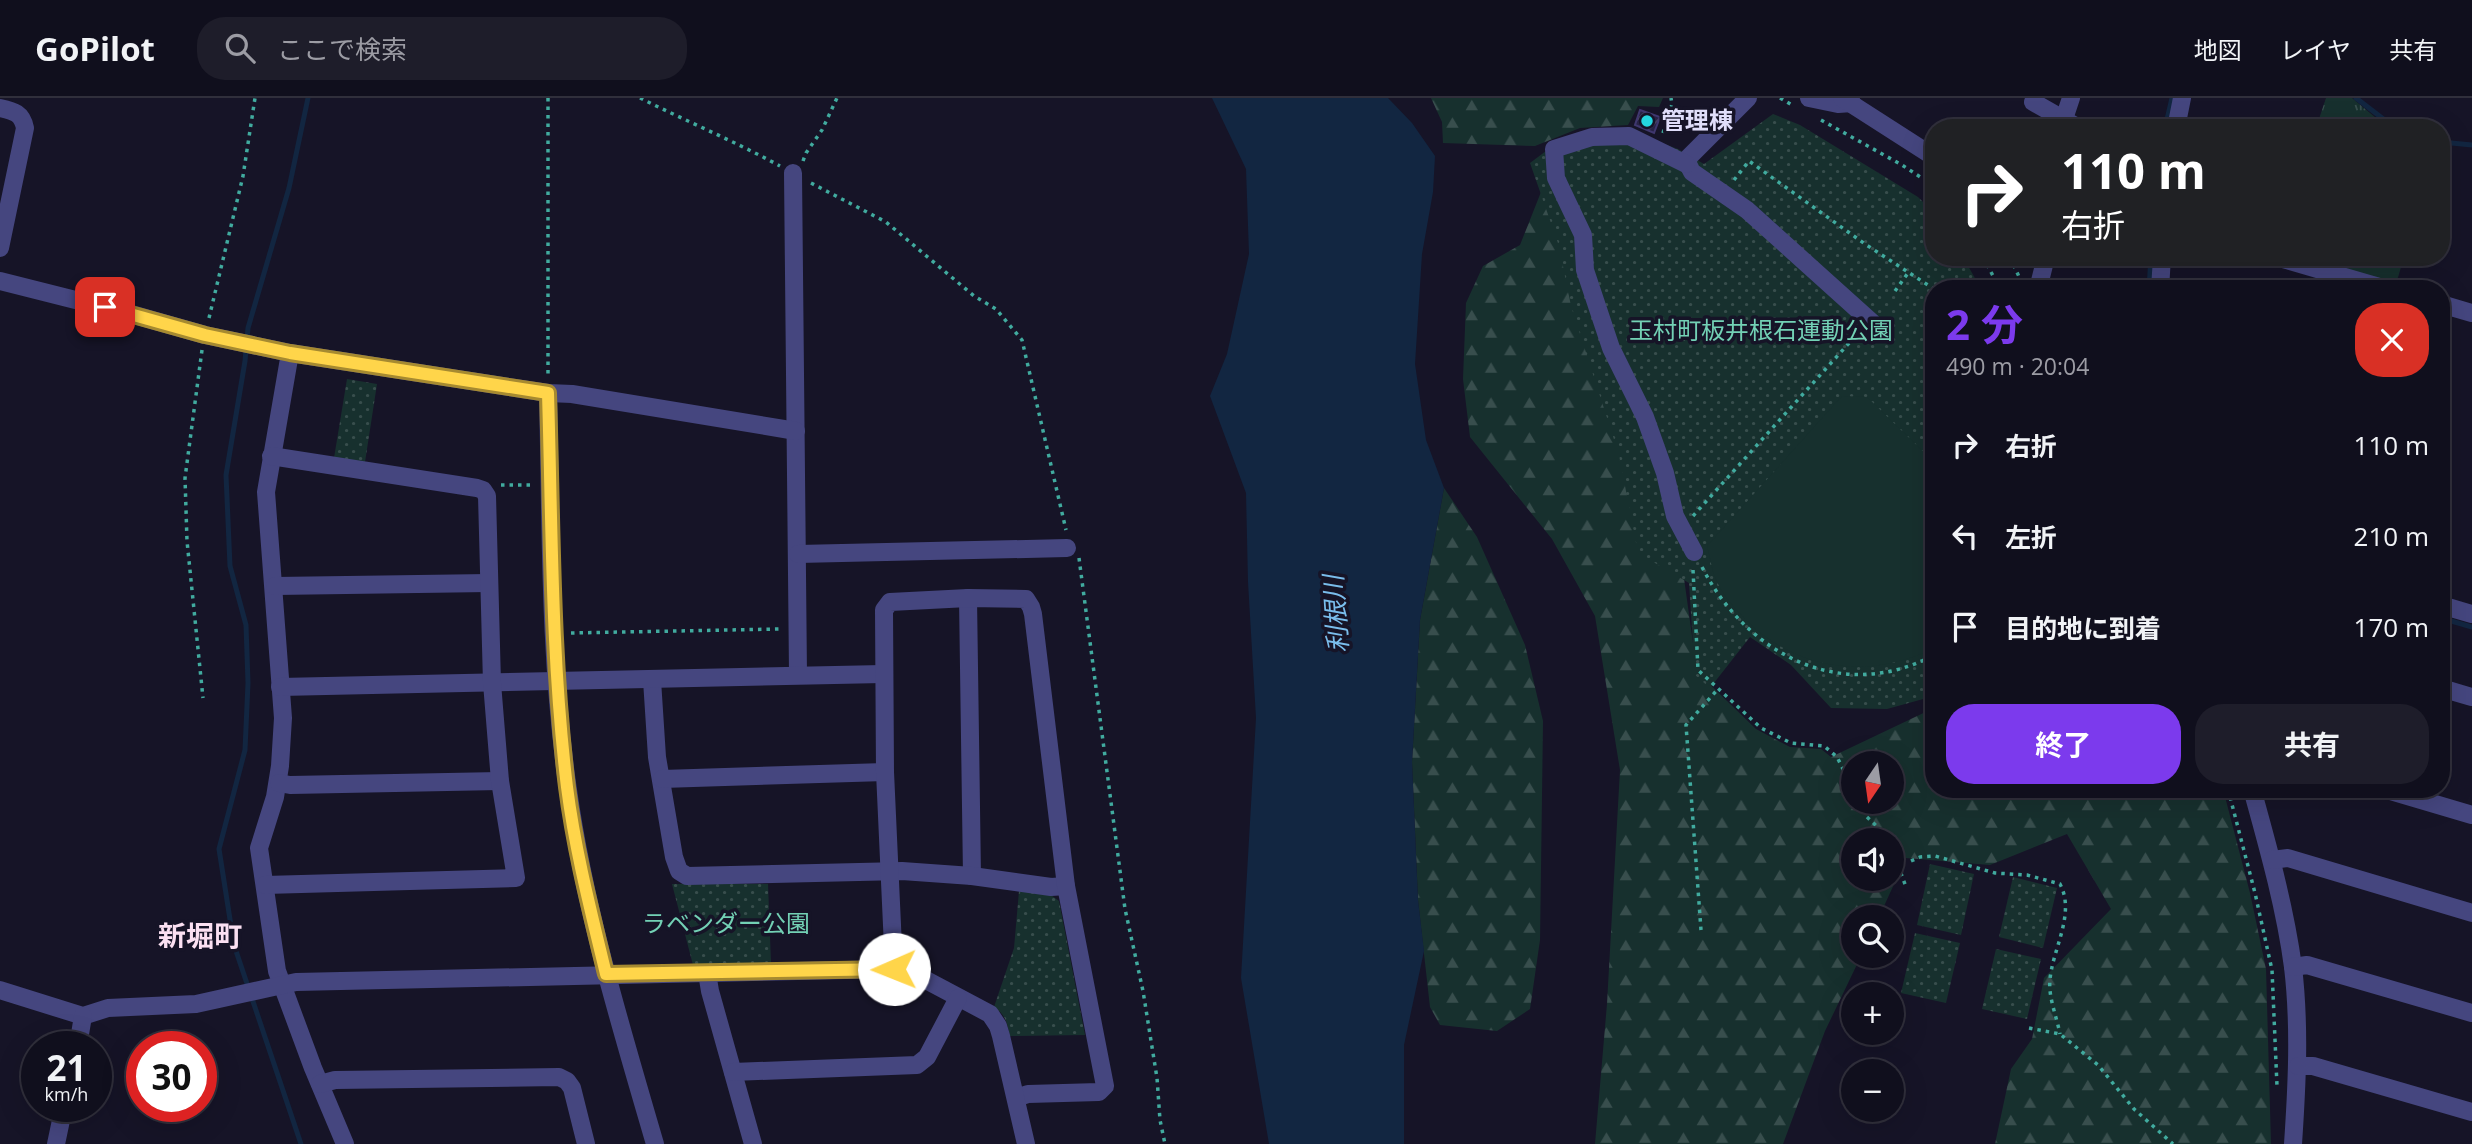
<!DOCTYPE html>
<html lang="ja">
<head>
<meta charset="utf-8">
<style>
  body { margin:0; font-family:"Open Sans","Noto Sans JP",sans-serif; background:#1e1d2a; color:#f1f3f6; height:100vh; display:flex; flex-direction:column; font-size:26px; white-space:nowrap }
  * { box-sizing:border-box; margin:0 }
  p { font-size:23px; color:#9c9ca4 }
  .icon { flex:none; width:38px; height:38px; fill:none; stroke:currentColor; stroke-width:2; stroke-linecap:round; stroke-linejoin:round }
  .map { position:relative; flex:1; overflow:hidden }
  .details { position:absolute; left:1925px; top:182px; width:525px; height:518px; display:flex; flex-direction:column; background:#100f1d; border-radius:28px; box-shadow:0 7px 28px #0002,0 0 0 2px #302f3b }
  .details>* { flex:none }
  .top-card { position:absolute; left:1925px; top:21px; width:525px; height:147px; border-radius:28px; box-shadow:0 7px 28px #0002,0 0 0 2px #302f3b; background:#202124; color:#fff; overflow:hidden }
  .needle { width:46px; rotate:193deg }
  .fabs { position:absolute; left:1841px; top:653px; display:grid; gap:14px }
  .fabs a { display:grid; place-items:center; width:63px; height:63px; border-radius:50%; background:#100f1d; box-shadow:0 7px 28px #0002,0 0 0 2px #302f3b; font-size:35px }
  .speed { position:absolute; left:21px; top:933px; display:flex; gap:14px; font-size:35px; font-weight:700; text-align:center }
  .speed>* { display:grid; place-content:center; width:91px; height:91px; border-radius:50%; background:#100f1d; box-shadow:0 7px 28px #0002,0 0 0 2px #302f3b; line-height:1 }
  .speed small { font-size:18px; font-weight:400 }
  .speed .limit { border:10px solid #d22; background:#fff; color:#111 }
  .pin { position:absolute; display:grid; place-items:center; width:60px; height:60px; color:#fff; margin:-30px; border-radius:14px; box-shadow:0 4px 10px #0006 }
  .me { position:absolute; width:77px; margin:-38px; rotate:269deg; stroke-linejoin:round; filter:drop-shadow(0 0 5px #0008) }
  .turn { display:flex; align-items:center; gap:24px; height:147px; padding:0 21px; font-size:32px }
  .turn .icon { width:91px; height:91px; stroke-width:2.5 }
  .turn b { display:block; font-size:49px; line-height:60px }
  .round { display:grid; place-items:center; flex:none; width:74px; height:74px; border-radius:28px; background:#1e1d2a }
  .headline { display:flex; align-items:center; justify-content:space-between; height:119px; padding:0 21px }
  h1 { font-size:42px; font-weight:700; line-height:52px; color:#7c3aed }
  .primary-button { display:flex; gap:14px; margin-top:auto; padding:14px 21px }
  .primary-button a { flex:1; height:80px; border-radius:28px; background:#7c3aed; color:#fff; font-size:28px; font-weight:700; line-height:80px; text-align:center }
  .primary-button a+a { background:#1e1d2a; color:#f1f3f6 }
  ul { padding:0; list-style:none }
  li { display:flex; align-items:center; gap:21px; height:91px; padding:0 21px }
  li div { flex:1 }
  li b { display:block; font-size:26px }
  li em { font-style:normal }
  header { display:flex; align-items:center; gap:42px; box-sizing:border-box; height:98px; padding:0 35px; background:#100f1d; border-bottom:2px solid #302f3b }
  header strong { font-size:33px }
  nav { display:flex; gap:38px; margin-inline-start:auto; font-size:24px }
  .search { width:490px; height:63px; background:#1e1d2a; display:flex; align-items:center; gap:18px; box-sizing:border-box; padding:0 24px; border-radius:28px; color:#9c9ca4; font-size:26px }
  .map>svg:first-child { display:block }
</style>
</head>
<body>
<header>
<strong>GoPilot</strong>
<div class="search"><svg class="icon" aria-label="search" viewBox="0 0 24 24"><circle cx="10" cy="10" r="6"/><path d="M15 15l6 6"/></svg>ここで検索</div>
<nav><a>地図</a><a>レイヤ</a><a>共有</a></nav>
</header>
<div class="map">
<svg width="2472" height="1046" viewBox="0 0 2472 1046">
  <defs>
    <pattern id="grass-tufts" width="24" height="20" patternUnits="userSpaceOnUse" patternTransform="scale(1.75)"><rect width="24" height="20" fill="#17302e"/><path d="M3 7l-1-3M5 7V3M7 7l1-3M15 17l-1-3M17 17v-4M19 17l1-3" fill="none" stroke="#384e4d"/></pattern>
    <pattern id="forest-firs" width="22" height="20" patternUnits="userSpaceOnUse" patternTransform="scale(1.75)"><rect width="22" height="20" fill="#17302e"/><path d="M5 1l3.5 6h-7zM16 11l3.5 6h-7z" fill="#384e4d"/></pattern>
    <pattern id="park-dots" width="8" height="8" patternUnits="userSpaceOnUse" patternTransform="scale(1.75)"><rect width="8" height="8" fill="#17302e"/><path d="M2 2h.1M6 6h.1" fill="none" stroke="#384e4d" stroke-width="1.8" stroke-linecap="round"/></pattern>
    <pattern id="building-hatch" width="6" height="6" patternUnits="userSpaceOnUse" patternTransform="scale(1.75)"><rect width="6" height="6" fill="#272245"/><path d="M-1 1l2-2M0 6l6-6M5 7l2-2" fill="none" stroke="#464261"/></pattern>
  </defs>
  <rect width="100%" height="100%" fill="#161427"/>
  <!-- grass -->
  <g fill="url(#grass-tufts)">
    <polygon points="2326,0 2352,0 2388,30 2316,30"/>
    <polygon points="2300,159 2404,159 2396,186"/>
  </g>
  <!-- forest -->
  <g fill="url(#forest-firs)" fill-rule="evenodd">
    <polygon points="1431,0 1663,0 1659,9 1638,8 1628,27 1580,30 1535,48 1443,45 1442,24"/>
    <path d="M1541,94L1682,466L1697,574L1756,631L1790,649L1821,651L1831,659L1934,610V691H2223L2250,795L2266,871L2271,1046H1995L2011,971L2032,941L2044,880L2111,811L2067,736L1990,767L1906,760L1879,819H1853V858H1861L1825,933L1783,1046H1595L1607,906L1620,672L1595,518L1552,441L1470,339L1463,281L1466,205L1483,168L1520,147ZM1853,665H1892V704H1853ZM1853,742H1892V780H1853Z"/>
    <polygon points="1444,390 1477,439 1525,547 1543,623 1540,842 1530,911 1497,933 1440,927 1430,909 1418,802 1412,664 1420,522"/>
  </g>
  <!-- park -->
  <g fill="url(#park-dots)">
    <polygon points="1773,16 1800,27 1918,99 1934,115 1934,159 1963,159 1981,191 1934,191 1934,598 1887,611 1831,610 1791,567 1750,539 1710,590 1695,577 1689,485 1638,455 1619,357 1571,208 1559,148 1530,65 1550,50 1631,34 1678,51 1704,66"/>
    <polygon points="347,281 377,286 365,364 334,360"/>
    <polygon points="1930,766 1974,776 1961,837 1917,827"/>
    <polygon points="2013,779 2057,790 2043,850 1999,839"/>
    <polygon points="672,786 768,786 771,865 693,867"/>
    <path d="M1019,793L1051,797L1059,803L1085,937L1010,938C1007,925 1006,917 994,909L1014,850Z"/>
    <polygon points="1915,835 1960,845 1946,905 1901,895"/>
    <polygon points="1996,851 2041,861 2027,921 1982,911"/>
  </g>
  <!-- garden -->
  <path fill="#17302e" d="M1842,298L1867,299L1934,364V550C1870,582 1797,573 1746,522C1734,510 1721,495 1715,479C1711,469 1710,458 1707,448Z"/>
  <!-- water -->
  <polygon fill="#122641" points="1212,0 1388,0 1412,25 1435,58 1433,94 1422,156 1415,266 1426,342 1444,390 1420,522 1412,664 1418,802 1424,853 1404,947 1404,1046 1269,1046 1241,880 1256,620 1248,484 1246,395 1210,298 1227,256 1249,156 1246,71"/>
  <g fill="none" stroke-linecap="round" stroke-linejoin="round">
    <!-- stream -->
    <g stroke="#122641" stroke-width="5">
      <polyline points="2356,0 2395,30"/>
      <polyline points="2165,30 2172,0"/>
      <polyline points="2441,44 2472,47"/>
      <polyline points="2149,191 2151,159"/>
      <polyline points="2441,520 2472,529"/>
      <polyline points="301,1046 234,847 219,751 245,652 248,585 246,527 230,468 226,377 245,263 248,230 289,90 308,0"/>
    </g>
  </g>
  <!-- building -->
  <polygon fill="url(#building-hatch)" stroke="#3f376e" stroke-width="2" points="1640,12 1660,19 1654,35 1635,27"/>
  <g fill="none" stroke-linecap="round" stroke-linejoin="round">
    <!-- path -->
    <g stroke="#41ab9f" stroke-width="3.5" stroke-dasharray="3.5 5" stroke-linecap="butt">
      <polyline points="548,0 548,279"/>
      <path d="M640,0C686,23 734,43 780,68"/>
      <polyline points="1780,0 1792,7"/>
      <polyline points="1821,22 1902,67 1934,88"/>
      <polyline points="1663,35 1672,6 1671,0"/>
      <polyline points="803,63 806,55 822,32 837,0"/>
      <polyline points="1734,82 1749,63 1865,146 1934,191"/>
      <polyline points="811,85 886,124 974,198 996,211 1022,242 1066,432"/>
      <polyline points="1983,159 2000,191"/>
      <polyline points="2010,159 2021,183"/>
      <polyline points="1895,193 1908,175"/>
      <polyline points="209,220 243,78 255,0"/>
      <polyline points="202,252 185,380 187,443 203,600"/>
      <polyline points="501,387 532,387"/>
      <polyline points="1693,418 1859,234"/>
      <polyline points="1079,460 1125,811 1143,893 1157,980 1160,1022 1165,1046"/>
      <path d="M1702,469C1746,555 1841,607 1934,557"/>
      <polyline points="1693,472 1698,572 1761,630 1791,645 1824,648 1837,659 1853,691"/>
      <polyline points="571,535 780,531"/>
      <polyline points="2228,691 2255,795 2272,872 2277,988"/>
      <polyline points="1859,704 1867,719 1887,738 1889,742"/>
      <polyline points="1892,751 1906,789"/>
      <path d="M1911,763L1920,759L1935,758L1995,775L2027,777L2060,786C2076,816 2052,852 2050,882C2048,898 2057,920 2060,936"/>
      <polyline points="1701,832 1686,627 1718,591"/>
      <polyline points="2029,930 2060,936 2098,967 2134,1011 2173,1046"/>
    </g>
    <!-- minor -->
    <g stroke="#45467f" stroke-width="18">
      <polyline points="1748,0 1686,62 1692,74 1747,112 1877,229"/>
      <polyline points="1809,0 1838,6 1852,5"/>
      <polyline points="1842,0 1934,59"/>
      <polyline points="2033,4 2079,30"/>
      <path d="M0,10C14,13 22,15 25,30L0,150"/>
      <polyline points="2064,21 2071,0"/>
      <polyline points="2176,30 2182,0"/>
      <polyline points="1686,66 1629,38 1592,39 1554,51 1556,80 1583,137 1585,172 1611,250 1645,319 1665,375 1675,418 1694,454"/>
      <polyline points="793,75 798,576"/>
      <polyline points="2276,159 2386,191"/>
      <polyline points="0,183 131,216 205,237 290,255 548,295 572,296 796,333"/>
      <polyline points="2038,191 2046,159"/>
      <polyline points="2160,191 2162,159"/>
      <polyline points="2441,206 2472,215"/>
      <polyline points="290,255 266,394 283,620 280,668 275,699 259,750 277,873 313,970 345,1046"/>
      <path d="M548,295C551,427 549,561 568,692C585,813 621,929 655,1046"/>
      <polyline points="798,456 1067,450"/>
      <polyline points="275,488 489,485"/>
      <polyline points="968,500 972,778"/>
      <polyline points="2441,507 2472,516"/>
      <polyline points="652,582 657,659 674,759 679,773 687,778 902,773 972,778 1051,789 1066,788"/>
      <polyline points="280,589 883,576"/>
      <polyline points="2441,590 2472,599"/>
      <polyline points="662,681 885,674"/>
      <polyline points="279,685 290,687 500,683"/>
      <path d="M2252,691C2268,749 2285,809 2293,869C2300,928 2297,987 2293,1046"/>
      <polyline points="2384,691 2472,717"/>
      <polyline points="2272,762 2288,760 2472,815"/>
      <polyline points="265,787 516,780 500,683 492,585 487,398 483,392 477,390 271,358"/>
      <polyline points="2293,869 2307,867 2472,915"/>
      <polyline points="894,871 885,674 884,512 890,504 968,500 1026,501 1031,509 1033,516 1066,788 1105,988 1099,994 1028,996 1016,1000"/>
      <polyline points="707,875 710,893 753,1046"/>
      <polyline points="0,892 83,918 108,910 196,906 296,884 894,871 909,873 990,916 998,928 1001,938 1026,1046"/>
      <polyline points="78,948 83,918"/>
      <polyline points="2298,968 2313,968 2472,1014"/>
      <polyline points="733,974 917,967 927,959 958,900"/>
      <polyline points="320,986 335,982 559,979 567,983 572,990 586,1046"/>
      <polyline points="56,1046 64,1008"/>
    </g>
  </g>
  <g fill="none" stroke-linecap="round" stroke-linejoin="round">
    <defs>
      <path id="route" d="M105,209L205,237L290,255L548,295C552,427 551,558 567,689C575,752 591,814 606,876L894,871"/>
    </defs>
    <!-- route casing -->
    <use href="#route" stroke="#a68a30" stroke-width="18"/>
    <!-- route -->
    <use href="#route" stroke="#ffd54a" stroke-width="12"/>
  </g>
  <!-- markers -->
  <circle fill="#24d7e0" stroke="#161427" stroke-width="2.5" cx="1647" cy="23" r="7"/>
  <g text-anchor="middle" stroke-width="7" stroke-linejoin="round" paint-order="stroke">
    <!-- poi labels -->
    <g font-size="24" font-weight="bold" fill="#e0defa" stroke="#161427" text-anchor="start">
      <text x="1661" y="31">管理棟</text>
    </g>
    <!-- park labels -->
    <g font-size="24" fill="#73d1b5" stroke="#161427">
      <text x="1761" y="241">玉村町板井根石運動公園</text>
      <text x="726" y="834">ラベンダー公園</text>
    </g>
    <!-- water labels -->
    <g font-size="26" font-style="italic" fill="#7abdec" stroke="#161427">
      <text transform="translate(1336 516) rotate(-94)" y="9">利根川</text>
    </g>
    <!-- quarter labels -->
    <g font-size="28" font-weight="bold" fill="#fbe0f2" stroke="#161427">
      <text x="200" y="848">新堀町</text>
    </g>
  </g>
</svg>
<div class="fabs">
<a><svg class="needle" viewBox="-14 -14 28 28"><path d="M0-13l5 13h-10z" fill="#e53935"/><path d="M0 13l5-13h-10z" fill="#9c9ca4"/></svg></a>
<a><svg class="icon" aria-label="sound" viewBox="0 0 24 24"><path d="M4 9h4l5-4v14l-5-4H4zM17 9q2 3 0 6"/></svg></a>
<a><svg class="icon" aria-label="search" viewBox="0 0 24 24"><circle cx="10" cy="10" r="6"/><path d="M15 15l6 6"/></svg></a>
<a>+</a>
<a>−</a>
</div>
<div class="speed"><div>21<small>km/h</small></div><div class="limit">30</div></div>
<div class="pin" style="left:105px;top:209px;background:#d93025"><svg class="icon" aria-label="arrive" viewBox="0 0 24 24"><path d="M6 21V4h12l-3 4 3 4H6"/></svg></div>
<svg class="me" style="left:894px;top:871px" viewBox="-20 -20 40 40"><circle r="19" fill="#fff"/><path d="M0-13L10 11 0 6-10 11z" fill="#ffd54a"/></svg>
<div class="top-card">
<div class="turn"><svg class="icon" aria-label="right" viewBox="0 0 24 24"><path d="M7 20v-9h11M14 6l5 5-5 5"/></svg><div><b>110 m</b>右折</div></div>
</div>
<section class="details">
<div class="headline"><div><h1>2 分</h1><p>490 m · 20:04</p></div><a class="round" style="background:#d93025;color:#fff"><svg class="icon" aria-label="close" viewBox="0 0 24 24"><path d="M6 6l12 12M18 6L6 18"/></svg></a></div>
<ul>
<li><svg class="icon" aria-label="right" viewBox="0 0 24 24"><path d="M7 20v-9h11M14 6l5 5-5 5"/></svg><div><b>右折</b></div><em>110 m</em></li>
<li><svg class="icon" aria-label="left" viewBox="0 0 24 24"><path d="M17 20v-9H6M10 6l-5 5 5 5"/></svg><div><b>左折</b></div><em>210 m</em></li>
<li><svg class="icon" aria-label="arrive" viewBox="0 0 24 24"><path d="M6 21V4h12l-3 4 3 4H6"/></svg><div><b>目的地に到着</b></div><em>170 m</em></li>
</ul>
<div class="primary-button"><a>終了</a><a>共有</a></div>
</section>
</div>
</body>
</html>
